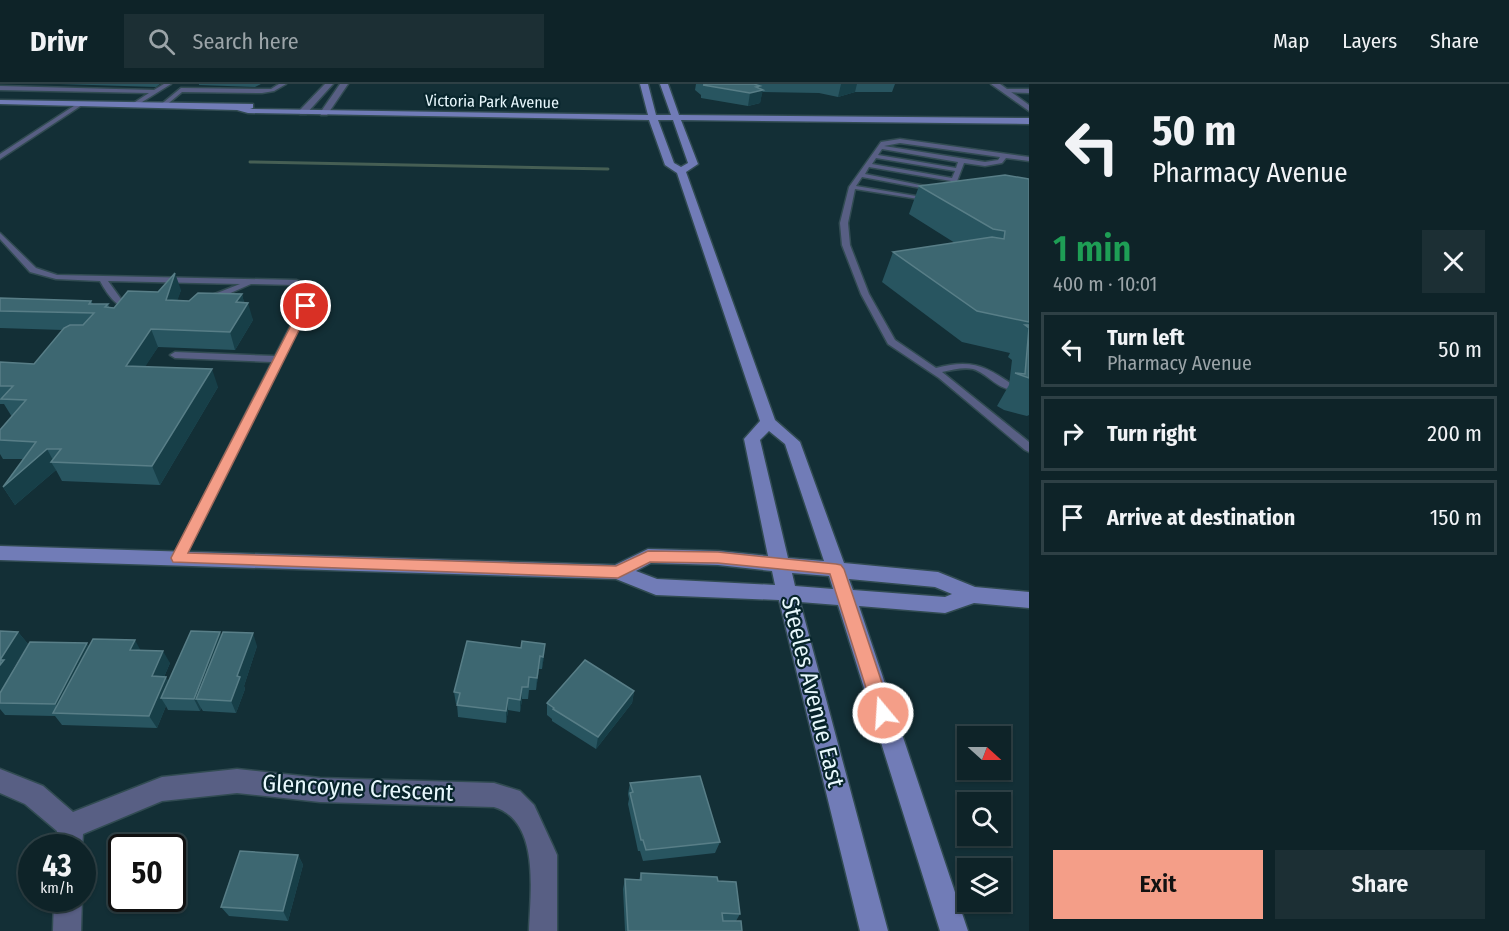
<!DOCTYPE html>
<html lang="en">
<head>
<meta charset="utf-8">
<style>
  body { margin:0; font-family:"Fira Sans Condensed",sans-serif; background:#1c2f34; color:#f1f3f6; height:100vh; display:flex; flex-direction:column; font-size:22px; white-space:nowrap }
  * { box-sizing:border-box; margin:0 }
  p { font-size:20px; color:#9ba4a8 }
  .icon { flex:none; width:33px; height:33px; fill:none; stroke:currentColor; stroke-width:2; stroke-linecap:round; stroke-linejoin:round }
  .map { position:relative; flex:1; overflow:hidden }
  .panel { display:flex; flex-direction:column; background:#0e2328; width:480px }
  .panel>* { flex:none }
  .hud { background:#0e2328; color:#f1f3f6; overflow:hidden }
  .needle { width:39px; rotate:111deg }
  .buttons { position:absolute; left:957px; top:642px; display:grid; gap:12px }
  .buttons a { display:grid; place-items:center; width:54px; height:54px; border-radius:0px; background:#0e2328; box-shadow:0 2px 4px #0004,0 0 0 2px #2e4045; font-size:30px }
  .speed { position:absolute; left:18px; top:750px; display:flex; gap:12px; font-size:30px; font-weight:700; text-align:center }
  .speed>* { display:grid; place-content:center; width:78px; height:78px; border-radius:50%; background:#0e2328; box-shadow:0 2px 4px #0004,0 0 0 2px #2e4045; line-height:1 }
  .speed small { font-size:15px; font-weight:400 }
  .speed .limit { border:3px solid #111; border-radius:9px; background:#fff; color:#111 }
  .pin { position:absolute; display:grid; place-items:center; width:51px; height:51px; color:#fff; margin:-26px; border:3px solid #fff; border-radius:50%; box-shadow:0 2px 6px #0007 }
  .me { position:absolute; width:66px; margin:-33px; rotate:342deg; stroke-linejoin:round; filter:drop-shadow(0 0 4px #0008) }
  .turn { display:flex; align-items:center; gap:21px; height:126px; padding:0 24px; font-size:27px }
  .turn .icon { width:78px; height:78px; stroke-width:2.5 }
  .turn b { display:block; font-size:42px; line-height:51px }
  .round { display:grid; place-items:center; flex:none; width:63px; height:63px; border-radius:0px; background:#1c2f34 }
  .headline { display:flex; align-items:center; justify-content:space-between; height:102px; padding:0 24px }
  h1 { font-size:36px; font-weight:600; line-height:45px; color:#1e9e55 }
  .button { display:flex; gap:12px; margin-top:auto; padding:12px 24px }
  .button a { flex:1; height:69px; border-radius:0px; background:#f49e88; color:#111; font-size:24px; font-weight:600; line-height:69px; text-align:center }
  .button a+a { background:#1c2f34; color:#f1f3f6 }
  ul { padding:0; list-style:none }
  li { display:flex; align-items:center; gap:18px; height:75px; margin:0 12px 9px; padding:0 12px; border:3px solid #2e4045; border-radius:0px }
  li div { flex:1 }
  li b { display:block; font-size:22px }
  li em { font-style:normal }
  header { display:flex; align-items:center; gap:36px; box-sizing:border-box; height:84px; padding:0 30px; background:#0e2328; border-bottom:2px solid #2e4045 }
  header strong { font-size:28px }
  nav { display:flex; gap:33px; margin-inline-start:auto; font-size:21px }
  .search { width:420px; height:54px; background:#1c2f34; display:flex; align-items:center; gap:15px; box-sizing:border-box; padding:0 21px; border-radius:0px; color:#9ba4a8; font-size:22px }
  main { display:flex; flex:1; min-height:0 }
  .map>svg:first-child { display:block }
</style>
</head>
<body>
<header>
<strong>Drivr</strong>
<div class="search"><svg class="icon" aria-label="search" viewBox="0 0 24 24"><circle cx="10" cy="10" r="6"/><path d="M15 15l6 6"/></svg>Search here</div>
<nav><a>Map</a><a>Layers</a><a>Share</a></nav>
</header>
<main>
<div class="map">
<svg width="1029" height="847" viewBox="0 0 1029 847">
  <rect width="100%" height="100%" fill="#132f36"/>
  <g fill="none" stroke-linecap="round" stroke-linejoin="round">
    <!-- stream -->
    <polyline stroke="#465f54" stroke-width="3" points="250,78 608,85"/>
    <defs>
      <g id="lane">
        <polygon points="164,0 171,0 134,23 132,20 149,9 0,6 0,2 154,6"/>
        <polygon points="279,0 286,0 274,7 262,9 182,8 164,23 159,22 181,4 262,5 271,5"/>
        <polygon points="1005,5 1029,5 1029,9 1003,8"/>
        <polygon points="80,18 82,21 0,75 0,70"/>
        <path d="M900,55L1029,73V77L1006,74L1002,79L985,82L964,79L951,113L948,115L945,113L951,97L869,83L865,90L940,105L937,107L862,93L856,102L934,115L931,117L855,105L848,139L850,161L869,210L895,256L936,284C970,275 985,281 1013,301V305C999,307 987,289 973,285C963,283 952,286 942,288L1029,358V368L1025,366L939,294L888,260L861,210L842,161L840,139L849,103L881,58ZM900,59L1000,73L998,76L985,78L884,62ZM882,65L958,78L956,84L878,71ZM876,74L955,87L952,94L872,80Z"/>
        <path d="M0,149L36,184L57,191L296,196L318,205L183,477H173L172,474L272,278L175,274L170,271L175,268L275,272L309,206L295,201L251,200L210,218L206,215L207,213L240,200L108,197L121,215L139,222C122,233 107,210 100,197L56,195L30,188L0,155Z"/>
      </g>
      <g id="street">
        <polygon points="325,0 333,0 306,30 300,30 300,26"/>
        <polygon points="340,0 348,0 327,31 321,31 320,29"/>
        <polygon points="991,0 1000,0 1029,21 1029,27"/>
        <path d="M0,685L43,702L73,728L162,693L237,685L320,694L494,699L520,707L534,721L553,762L557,771V847H529C530,810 541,737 494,723L320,718L237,709L162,717L83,750L82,764H56L57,747L25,720L0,709Z"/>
        <polygon points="54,814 82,814 81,847 53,847"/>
      </g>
      <path id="secondary" d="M640,0H648L656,31H671L660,0H668L679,31L1029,34V40L681,36L698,80L686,88L775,336L800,358L844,479L938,488L975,503L1029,508V524L974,519L945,529L859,522L968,847H940L838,521L800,518L888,847H860L779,516L656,511L616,495L0,476V462L615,481L648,465L718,467L768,472L744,355L760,337L677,89L665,81L649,36L248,29L237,26L0,20V16L253,20V24L250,25L648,31ZM658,36H673L688,79L681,83L674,79ZM769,347L785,360L824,477L788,474L760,356ZM651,479L718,481L772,487L775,501L657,495L636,487ZM792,489L829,492L833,505L795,502ZM849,495L935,503L952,510L945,513L853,506Z"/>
    </defs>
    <!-- lane casing -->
    <use href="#lane" stroke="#314b52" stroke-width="3"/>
    <!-- street casing -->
    <use href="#street" stroke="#314b52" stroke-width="3"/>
    <!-- secondary casing -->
    <use href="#secondary" stroke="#314b52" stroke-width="3"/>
    <!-- lane -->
    <use href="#lane" fill="#585f84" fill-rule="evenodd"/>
    <!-- street -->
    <use href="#street" fill="#585f84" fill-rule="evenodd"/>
    <!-- secondary -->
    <use href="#secondary" fill="#717cb7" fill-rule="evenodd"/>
  </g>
  <!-- wall -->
  <g fill="#285560">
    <polygon points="59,0 160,0 156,3"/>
    <polygon points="199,0 261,0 255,3 199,1"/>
    <polygon points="696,0 895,0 892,8 855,8 838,13 819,9 762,8 760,19 748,22 701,14 701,11 695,6"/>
    <polygon points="1029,95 1029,331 1027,332 1004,326 997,322 1009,301 1012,276 1008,273 1010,269 962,258 882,198 893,168 955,159 909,130 919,102"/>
    <polygon points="181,206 177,216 189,217 242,210 244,219 253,236 235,266 158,263 145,282 218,303 160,401 62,397 56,386 15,421 3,403 23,375 3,375 0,370 0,346 12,333 4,320 0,320 0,278 34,280 63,246 0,244 0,214 91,217 93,220 108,220 109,223 114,224 158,208"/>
    <polygon points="18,548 28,560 12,586 13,587 89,562 141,566 170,579 164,593 169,598 222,552 257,562 244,602 245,605 236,629 203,627 201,624 200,627 168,626 166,622 157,644 62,641 55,632 5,631 0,625 0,609"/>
    <polygon points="467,557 544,572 542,585 539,585 536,606 529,606 528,615 522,615 520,628 508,626 506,639 458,633 457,620 456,620 454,608"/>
    <polygon points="634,607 632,619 596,665 552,637 552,635 547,631 547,619"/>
    <polygon points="630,699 720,758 715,769 643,777 640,767 638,767 628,720 629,715 628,710"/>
    <polygon points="298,771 303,781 288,837 229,832 221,823"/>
    <polygon points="641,789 718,797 740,830 736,837 742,847 625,847 623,805 625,795 639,796"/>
  </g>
  <!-- shaded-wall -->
  <g fill="#173f48">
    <polygon points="841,0 857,0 855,8 838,13"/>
    <polygon points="760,2 759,7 763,6 760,19 748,22 750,9 756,3"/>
    <polygon points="175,189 181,206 172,233 166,216"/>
    <polygon points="242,210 245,223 248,219 253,236 235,266 230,248 236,218"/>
    <polygon points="151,245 158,263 134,300 126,282"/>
    <polygon points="212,285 218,303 160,401 152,382"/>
    <polygon points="47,365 54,378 51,378 56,386 15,421 3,403"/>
    <polygon points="18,548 28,560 12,586 14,588 0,609 0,576"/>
    <polygon points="220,548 226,561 196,615 201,624 200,627 194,615"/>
    <polygon points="253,549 257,562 244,602 245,605 236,629 231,617 237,592"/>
    <polygon points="135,556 142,569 130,566"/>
    <polygon points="87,559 95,571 62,629 55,620"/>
    <polygon points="545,560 544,572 542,585 543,573"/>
    <polygon points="163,567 170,579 159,604 152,592"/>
    <polygon points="540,572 539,585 536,606 537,594"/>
    <polygon points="166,593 173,605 161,614 166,622 157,644 149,632"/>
    <polygon points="522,603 522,615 520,628 520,616"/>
    <polygon points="634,607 632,619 596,665 598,653"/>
    <polygon points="508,614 508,626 506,639 506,627"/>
    <polygon points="298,771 303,781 288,837 283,827"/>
  </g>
  <!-- building -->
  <g fill="#3d6771" stroke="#587e87" stroke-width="1.5">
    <polygon points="704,0 754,0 760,2 756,3 763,6 750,9 703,1 704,1"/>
    <polygon points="1005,91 1029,95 1029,238 977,227 893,168 992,153 1004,155 1005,147 993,145 919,102"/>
    <polygon points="175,189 166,216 189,217 198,209 242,210 236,218 248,219 230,248 151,245 126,282 212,285 152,382 51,378 61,365 47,365 3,403 36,358 0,356 0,346 26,316 1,315 13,302 0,302 0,278 34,280 64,244 70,241 83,241 94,229 0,227 0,214 91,217 89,220 108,220 105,223 114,224 128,207 158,208"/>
    <polygon points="1025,241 1029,241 1029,294 1015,289 1025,290 1029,244"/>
    <polygon points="0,547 18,548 0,576 4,576 0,581"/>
    <polygon points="191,547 220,548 194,615 161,614"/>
    <polygon points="223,548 253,549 237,592 240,593 231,617 196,615"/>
    <polygon points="93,555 135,556 130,566 163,567 152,592 166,593 149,632 53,629"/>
    <polygon points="467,557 521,564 522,557 545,560 543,573 540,572 537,594 529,593 528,603 522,603 520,616 508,614 506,627 457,621 460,609 454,608"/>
    <polygon points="30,558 87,559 55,620 0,619 0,609"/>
    <polygon points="585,576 634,607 598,653 553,625 554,624 547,619"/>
    <polygon points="700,692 720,758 646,766 643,756 641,756 630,709 633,708 630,699"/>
    <polygon points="240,767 298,771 283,827 221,823"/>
    <polygon points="641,789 717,793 718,797 736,798 740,830 722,829 723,837 741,837 742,847 628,847 625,795 641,796"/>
  </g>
  <!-- route -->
  <polygon fill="#f49e88" stroke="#9f6758" stroke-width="1.5" points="306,219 311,222 188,469 616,482 648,467 718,468 836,480 841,481 844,485 892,629 889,634 883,637 877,634 874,629 830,490 718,479 650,478 618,494 173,478 171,474 301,222"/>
  <g text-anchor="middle" stroke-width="4.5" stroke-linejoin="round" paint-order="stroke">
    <!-- far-street labels -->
    <g font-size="16" fill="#e8f8fd" stroke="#08252c">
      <text transform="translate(492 17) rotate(1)" y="6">Victoria Park Avenue</text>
    </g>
    <!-- near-street labels -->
    <g font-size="24" fill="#e8f8fd" stroke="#08252c">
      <text transform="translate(813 608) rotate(76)" y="8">Steeles Avenue East</text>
      <text transform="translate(358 704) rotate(3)" y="8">Glencoyne Crescent</text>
    </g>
  </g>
</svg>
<div class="buttons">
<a><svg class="needle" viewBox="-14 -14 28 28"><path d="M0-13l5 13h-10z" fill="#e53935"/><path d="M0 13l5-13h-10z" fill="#9ba4a8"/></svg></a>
<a><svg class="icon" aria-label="search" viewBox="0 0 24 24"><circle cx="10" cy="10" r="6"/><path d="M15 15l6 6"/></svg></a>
<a><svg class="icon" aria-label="layers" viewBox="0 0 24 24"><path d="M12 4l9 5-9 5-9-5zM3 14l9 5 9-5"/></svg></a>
</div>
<div class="speed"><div>43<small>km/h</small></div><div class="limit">50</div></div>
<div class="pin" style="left:306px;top:222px;background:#d93025"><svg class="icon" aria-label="arrive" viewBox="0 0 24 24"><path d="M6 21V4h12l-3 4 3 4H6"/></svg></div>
<svg class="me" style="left:883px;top:629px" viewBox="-20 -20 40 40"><circle r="17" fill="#f49e88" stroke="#fff" stroke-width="3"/><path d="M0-11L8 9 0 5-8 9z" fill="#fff"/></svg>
</div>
<section class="panel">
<div class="hud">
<div class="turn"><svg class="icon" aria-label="left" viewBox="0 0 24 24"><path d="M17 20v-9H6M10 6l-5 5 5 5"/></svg><div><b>50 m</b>Pharmacy Avenue</div></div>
</div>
<div class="headline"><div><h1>1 min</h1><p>400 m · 10:01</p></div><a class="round"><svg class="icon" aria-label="close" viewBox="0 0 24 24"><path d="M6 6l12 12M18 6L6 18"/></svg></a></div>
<ul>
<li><svg class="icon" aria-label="left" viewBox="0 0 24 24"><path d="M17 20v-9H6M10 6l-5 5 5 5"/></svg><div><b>Turn left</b><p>Pharmacy Avenue</p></div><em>50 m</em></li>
<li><svg class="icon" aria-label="right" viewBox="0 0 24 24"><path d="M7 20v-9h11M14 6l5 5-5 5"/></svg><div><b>Turn right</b></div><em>200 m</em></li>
<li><svg class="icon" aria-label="arrive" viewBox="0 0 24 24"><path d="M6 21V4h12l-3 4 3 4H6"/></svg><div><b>Arrive at destination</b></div><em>150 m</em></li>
</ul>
<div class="button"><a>Exit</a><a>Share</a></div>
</section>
</main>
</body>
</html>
